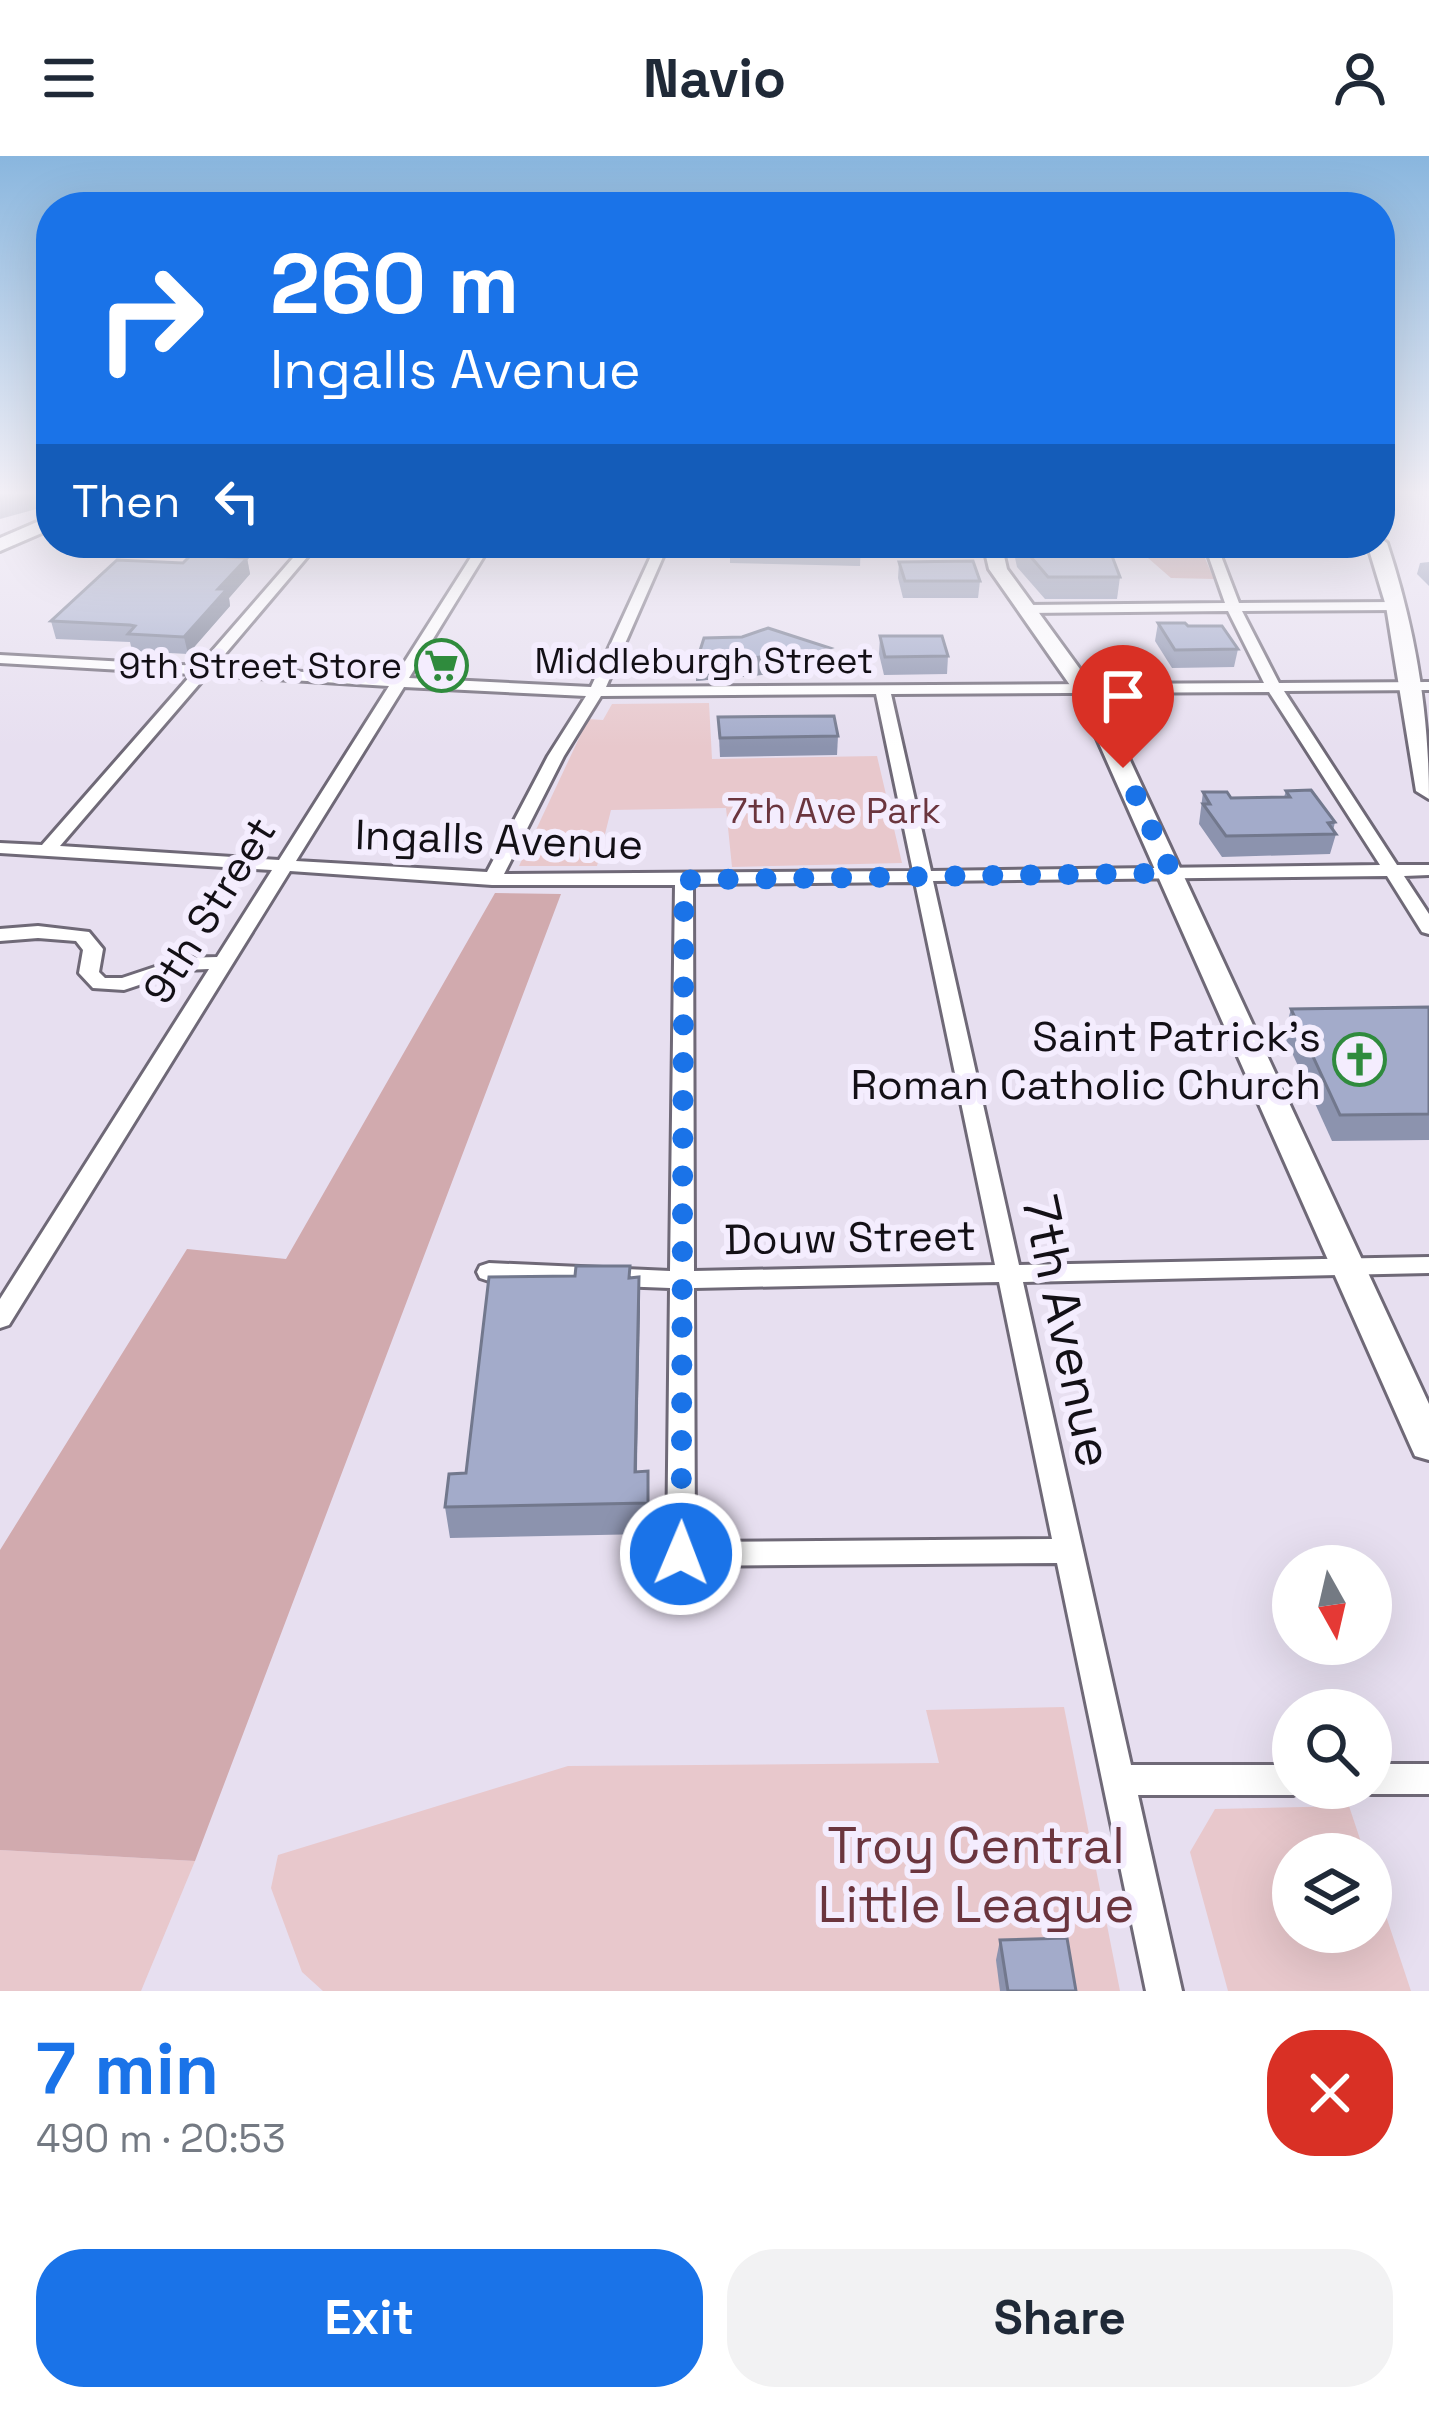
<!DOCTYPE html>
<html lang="en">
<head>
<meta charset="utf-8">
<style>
  body { margin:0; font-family:"Space Grotesk",sans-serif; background:#f2f2f3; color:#1f2937; height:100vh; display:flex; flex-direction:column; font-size:45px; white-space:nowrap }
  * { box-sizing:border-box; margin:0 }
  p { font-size:39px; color:#747a83 }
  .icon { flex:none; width:66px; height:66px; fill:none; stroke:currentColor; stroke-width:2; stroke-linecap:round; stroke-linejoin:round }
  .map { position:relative; height:1835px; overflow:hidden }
  .side { display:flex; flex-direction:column; background:#fff; flex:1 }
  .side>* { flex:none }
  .guide { position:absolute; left:36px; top:36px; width:1359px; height:366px; border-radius:48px; box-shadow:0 12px 48px #0002; background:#1a73e8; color:#fff; overflow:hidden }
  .needle { width:78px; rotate:172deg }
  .buttons { position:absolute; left:1272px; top:1389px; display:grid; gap:24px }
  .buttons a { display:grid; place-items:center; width:120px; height:120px; border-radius:50%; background:#fff; box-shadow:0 12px 48px #0002; font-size:60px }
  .pin { position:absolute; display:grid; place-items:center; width:102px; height:102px; color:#fff; margin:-123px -51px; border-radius:50% 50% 50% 0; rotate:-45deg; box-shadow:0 0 12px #0007 }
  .pin .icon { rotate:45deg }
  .me { position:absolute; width:132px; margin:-66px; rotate:1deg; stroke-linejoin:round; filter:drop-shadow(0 0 9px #0008) }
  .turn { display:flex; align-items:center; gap:42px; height:252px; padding:0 36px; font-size:54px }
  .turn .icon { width:156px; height:156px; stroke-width:2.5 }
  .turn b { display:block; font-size:84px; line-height:102px }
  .then { display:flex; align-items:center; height:114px; padding:0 36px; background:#0003; gap:24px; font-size:45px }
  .round { display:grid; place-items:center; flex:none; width:126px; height:126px; border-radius:48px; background:#f2f2f3 }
  .headline { display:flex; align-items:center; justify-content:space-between; height:204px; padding:0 36px }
  h1 { font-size:72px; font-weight:600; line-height:90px; color:#1a73e8 }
  .primary-button { display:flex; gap:24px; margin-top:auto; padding:24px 36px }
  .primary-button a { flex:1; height:138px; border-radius:48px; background:#1a73e8; color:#fff; font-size:48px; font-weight:600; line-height:138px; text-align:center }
  .primary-button a+a { background:#f2f2f3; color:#1f2937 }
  header { display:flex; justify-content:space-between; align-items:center; height:156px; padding:0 36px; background:#fff; font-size:54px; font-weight:600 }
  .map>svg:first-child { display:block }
</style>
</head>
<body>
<header><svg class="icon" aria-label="menu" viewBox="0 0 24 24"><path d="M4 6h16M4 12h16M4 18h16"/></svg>Navio<svg class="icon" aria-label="person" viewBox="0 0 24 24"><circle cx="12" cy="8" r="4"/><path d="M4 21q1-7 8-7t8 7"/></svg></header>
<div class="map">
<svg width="1429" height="1835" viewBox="0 0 1429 1835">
  <rect width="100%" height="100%" fill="#e7dff0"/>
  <!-- green -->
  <g fill="#e8c8cc">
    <polygon points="709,547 712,603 877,600 902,707 732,711 726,652 611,654 597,710 519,710 588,563 603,564 612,548"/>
    <polygon points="1064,1551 1120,1835 323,1835 302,1816 271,1732 278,1699 568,1610 939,1607 926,1554"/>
    <polygon points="1349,1650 1365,1698 1293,1698 1293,1776 1371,1776 1371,1715 1411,1835 1228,1835 1190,1696 1215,1653"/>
    <polygon points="0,1694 195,1705 141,1835 0,1835"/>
  </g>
  <!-- forest -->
  <g fill="#d1aaae">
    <polygon points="1110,387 1157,387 1204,400 1214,423 1171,422 1148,402 1115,402"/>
    <polygon points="495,737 561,738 195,1705 0,1694 0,1394 187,1093 286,1103"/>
  </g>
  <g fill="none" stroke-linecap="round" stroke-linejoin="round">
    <defs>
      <g id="street">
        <path d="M306,387H319L214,511L395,521L480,387H492L409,522L591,531L657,387H669L606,531L1264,527L1228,455L1027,457L1020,453L1027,449L1225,447L1204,387H1216L1239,447L1397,446L1404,450L1397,454L1242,455L1279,527L1429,526V534L1284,535L1397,709H1429V719L1404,720L1429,758V778L1422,776L1387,720L933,725L1019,1109L1429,1101V1117L1023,1126L1131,1609H1293V1632H1306L1293,1639H1138L1182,1835H1146L1057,1407L681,1410L671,1407L667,1398L670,1132L489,1125L480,1122L477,1116L480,1110L489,1107L670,1115L675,729H492L290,715L9,1169L0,1172V1143L209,813L184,814L124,834L93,832L79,817L83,794L76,785L38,782L0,785V773L38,770L89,776L103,793L99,816L105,822H122L182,802L217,801L272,714L0,697V687L42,689L192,518L0,507V499L199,510ZM207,519L389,530L279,704L60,690ZM404,531L586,540L548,600L487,716L296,705ZM1269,536L1380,709L931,715L891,538ZM876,538L913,715L504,718L564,600L601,540ZM915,726L995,1109L694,1115L693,728ZM999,1126L1052,1383L695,1386L694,1132Z"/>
        <polygon points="1371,1608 1429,1608 1429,1638 1371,1638 1360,1634 1371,1632"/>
      </g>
      <polygon id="secondary" points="983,387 1001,387 1007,413 1101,542 1429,1248 1429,1304 1415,1300 1410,1289 1079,542 989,413"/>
      <g id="primary">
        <polygon points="51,360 51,373 0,395 0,382"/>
        <path d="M1380,382L1387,387C1415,472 1429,554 1429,643L1416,635L1386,450L1367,387H1380Z"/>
      </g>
    </defs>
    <!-- street casing -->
    <use href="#street" stroke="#6f6977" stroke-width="6"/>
    <!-- secondary casing -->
    <use href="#secondary" stroke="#6f6977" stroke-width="6"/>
    <!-- primary casing -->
    <use href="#primary" stroke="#6f6977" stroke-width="6"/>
    <!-- street -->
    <use href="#street" fill="#fff" fill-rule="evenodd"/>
    <!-- secondary -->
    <use href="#secondary" fill="#fff" fill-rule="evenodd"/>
    <!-- primary -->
    <use href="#primary" fill="#fff" fill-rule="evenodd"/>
  </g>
  <!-- wall -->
  <g fill="#8c93ae">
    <polygon points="730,387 861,387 860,410 730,407"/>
    <polygon points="1015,387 1107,387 1120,421 1117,443 1045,443 1017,411 1014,397"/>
    <polygon points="247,402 250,418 229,442 230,450 188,498 132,495 130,486 56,483 51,465 183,407"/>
    <polygon points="899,406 980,425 978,442 903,442 898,422"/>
    <polygon points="1429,406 1429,430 1417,418 1420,407"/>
    <polygon points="1158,467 1188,470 1238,493 1234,511 1172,512 1155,485"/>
    <polygon points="880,480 948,500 947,518 884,519 879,498"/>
    <polygon points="704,482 829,510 795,522 784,517 696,525 696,507"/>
    <polygon points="718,561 838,580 837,599 720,601"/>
    <polygon points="1286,635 1335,666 1333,675 1336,678 1330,698 1222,701 1199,668 1203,636 1231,642 1284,641"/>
    <polygon points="1429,851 1429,984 1332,985 1284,879 1291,853"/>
    <polygon points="639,1121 637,1315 649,1346 649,1378 450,1382 445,1351 630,1122"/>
    <polygon points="1000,1784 1076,1835 1000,1835 996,1804"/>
  </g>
  <!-- shaded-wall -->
  <g fill="#72788d">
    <polygon points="0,334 51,334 51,349 0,363"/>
    <polygon points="247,402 250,418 229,442 230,450 188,498 184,481 218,433"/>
    <polygon points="830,492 829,510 795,522 795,504"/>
    <polygon points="784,499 784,517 696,525 696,507"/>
    <polygon points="639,1121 640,1152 636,1347 635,1316"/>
  </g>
  <!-- building -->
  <g fill="#a3abca" stroke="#72788d" stroke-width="3">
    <polygon points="735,387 861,387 861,390"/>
    <polygon points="1019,387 1107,387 1120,421 1048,421"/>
    <polygon points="191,399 247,402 218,433 227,433 184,481 128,478 135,470 130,469 51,465 117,404 183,407"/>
    <polygon points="973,405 980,425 905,425 899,406"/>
    <polygon points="1158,467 1185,467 1188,470 1222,470 1238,493 1175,494"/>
    <polygon points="768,472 830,492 795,504 784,499 696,507 704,482 742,481"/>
    <polygon points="880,480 942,480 948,500 885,501"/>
    <polygon points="834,560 838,580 720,582 718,561"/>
    <polygon points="1311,634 1335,666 1328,667 1336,678 1226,680 1203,648 1210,648 1203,636 1227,636 1231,642 1290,641 1286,635"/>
    <polygon points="1429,851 1429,958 1340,959 1291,853"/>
    <polygon points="576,1110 630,1110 629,1122 639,1121 635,1316 648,1315 648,1347 445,1351 449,1318 466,1317 489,1121 575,1120"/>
    <polygon points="1067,1782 1076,1835 1008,1835 1000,1784"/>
  </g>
  <!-- sky -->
  <linearGradient id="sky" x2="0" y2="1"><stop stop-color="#89b6de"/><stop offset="0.57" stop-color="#f4f1f8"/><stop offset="1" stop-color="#f4f1f8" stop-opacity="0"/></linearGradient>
  <rect width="1429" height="591" fill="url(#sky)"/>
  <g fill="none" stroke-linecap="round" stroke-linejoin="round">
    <!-- route -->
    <polyline stroke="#1a73e8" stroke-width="21" stroke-dasharray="0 37.8" points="681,1398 684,724 1172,717 1123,612"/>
  </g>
  <!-- icons -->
  <defs>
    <symbol id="supermarket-ring" viewBox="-11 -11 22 22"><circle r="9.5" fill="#f4edfe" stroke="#2f8b3d" stroke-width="1.5"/><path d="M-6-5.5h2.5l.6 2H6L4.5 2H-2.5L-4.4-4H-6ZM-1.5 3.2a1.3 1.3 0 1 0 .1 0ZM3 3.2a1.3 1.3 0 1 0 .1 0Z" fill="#2f8b3d"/></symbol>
    <symbol id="church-ring" viewBox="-11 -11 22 22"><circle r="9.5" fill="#f4edfe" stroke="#2f8b3d" stroke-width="1.5"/><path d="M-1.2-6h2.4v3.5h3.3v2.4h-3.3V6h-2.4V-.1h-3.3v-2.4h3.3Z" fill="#2f8b3d"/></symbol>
  </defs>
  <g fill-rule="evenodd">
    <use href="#supermarket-ring" x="412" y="480" width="59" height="59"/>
    <use href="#church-ring" x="1330" y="874" width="59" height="59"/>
  </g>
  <g text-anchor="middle" stroke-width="12" stroke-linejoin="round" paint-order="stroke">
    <!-- far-street labels -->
    <g font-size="36" fill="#131016" stroke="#f4edfe">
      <text x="704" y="517">Middleburgh Street</text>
    </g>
    <!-- far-poi labels -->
    <g font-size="36" fill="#131016" stroke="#f4edfe" text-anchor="end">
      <text x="402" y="522">9th Street Store</text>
    </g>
    <!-- far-park labels -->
    <g font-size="36" fill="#6b353e" stroke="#f4edfe">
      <text x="834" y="667">7th Ave Park</text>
    </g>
    <!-- street labels -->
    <g font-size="42" fill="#131016" stroke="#f4edfe">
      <text transform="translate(499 683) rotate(2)" y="15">Ingalls Avenue</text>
      <text transform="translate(209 754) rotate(-58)" y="15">9th Street</text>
      <text transform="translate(850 1081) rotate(-1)" y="15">Douw Street</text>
    </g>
    <!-- poi labels -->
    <g font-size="42" fill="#131016" stroke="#f4edfe" text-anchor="end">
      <text x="1321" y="895">Saint Patrick's<tspan x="1321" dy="48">Roman Catholic Church</tspan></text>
    </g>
    <!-- near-street labels -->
    <g font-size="51" fill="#131016" stroke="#f4edfe">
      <text transform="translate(1068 1175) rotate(78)" y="18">7th Avenue</text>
    </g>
    <!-- near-park labels -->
    <g font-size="51" fill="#6b353e" stroke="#f4edfe">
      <text x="976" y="1707">Troy Central<tspan x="976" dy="59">Little League</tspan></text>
    </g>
  </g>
</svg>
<div class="buttons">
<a><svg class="needle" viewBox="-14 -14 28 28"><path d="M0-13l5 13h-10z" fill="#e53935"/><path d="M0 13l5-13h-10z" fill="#747a83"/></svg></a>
<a><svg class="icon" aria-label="search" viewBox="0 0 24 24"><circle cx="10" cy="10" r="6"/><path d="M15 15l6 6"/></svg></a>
<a><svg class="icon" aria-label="layers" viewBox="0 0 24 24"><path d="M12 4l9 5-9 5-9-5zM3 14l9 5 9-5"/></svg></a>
</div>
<div class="pin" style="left:1123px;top:612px;background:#d93025"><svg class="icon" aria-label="arrive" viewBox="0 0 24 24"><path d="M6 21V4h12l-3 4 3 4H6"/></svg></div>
<svg class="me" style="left:681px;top:1398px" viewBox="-20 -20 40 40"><circle r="17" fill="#1a73e8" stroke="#fff" stroke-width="3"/><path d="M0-11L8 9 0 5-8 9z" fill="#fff"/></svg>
<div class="guide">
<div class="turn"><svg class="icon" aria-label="right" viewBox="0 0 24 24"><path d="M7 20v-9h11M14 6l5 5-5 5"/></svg><div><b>260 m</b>Ingalls Avenue</div></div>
<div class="then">Then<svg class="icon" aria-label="left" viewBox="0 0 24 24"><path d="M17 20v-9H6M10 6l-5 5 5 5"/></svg></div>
</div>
</div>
<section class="side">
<div class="headline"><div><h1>7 min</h1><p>490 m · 20:53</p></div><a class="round" style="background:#d93025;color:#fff"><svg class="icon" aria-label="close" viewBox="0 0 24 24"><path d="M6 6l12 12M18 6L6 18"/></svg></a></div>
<div class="primary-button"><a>Exit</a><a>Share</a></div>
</section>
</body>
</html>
